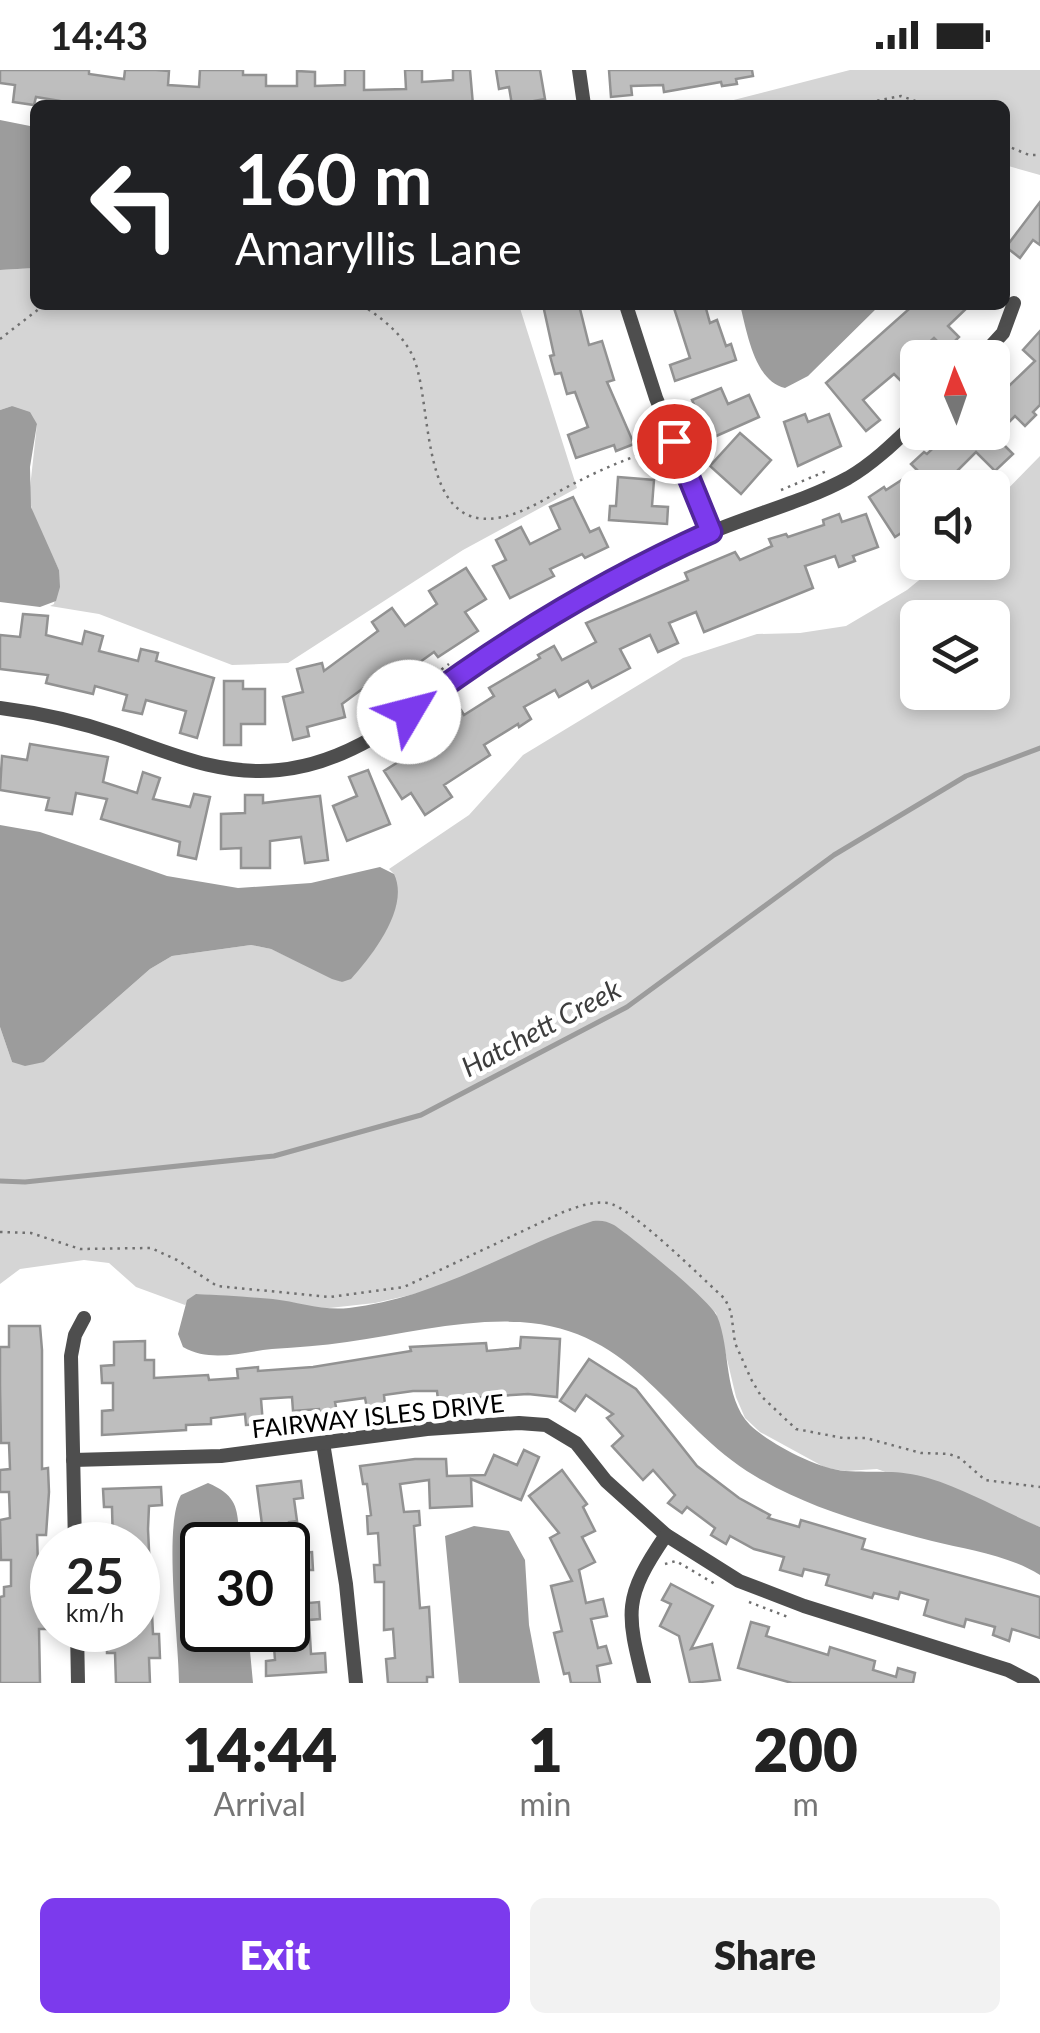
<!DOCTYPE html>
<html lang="en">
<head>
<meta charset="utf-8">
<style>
  body { margin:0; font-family:Lato,sans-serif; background:#f2f2f2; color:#222; height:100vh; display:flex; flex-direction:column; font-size:38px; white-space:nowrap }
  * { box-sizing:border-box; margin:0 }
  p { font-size:32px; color:#767676 }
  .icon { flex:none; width:55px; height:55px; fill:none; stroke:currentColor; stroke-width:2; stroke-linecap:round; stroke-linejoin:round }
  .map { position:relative; height:1613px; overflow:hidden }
  .sheet { display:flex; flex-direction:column; background:#fff; flex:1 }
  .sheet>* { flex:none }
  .top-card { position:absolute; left:30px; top:30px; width:980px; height:210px; border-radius:15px; box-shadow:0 5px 15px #0003; background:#202124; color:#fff; overflow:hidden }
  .needle { width:65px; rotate:358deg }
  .controls { position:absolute; left:900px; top:270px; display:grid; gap:20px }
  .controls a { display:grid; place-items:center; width:110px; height:110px; border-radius:15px; background:#fff; box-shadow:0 5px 15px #0003; font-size:50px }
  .speed { position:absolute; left:30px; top:1452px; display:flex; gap:20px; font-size:50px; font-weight:700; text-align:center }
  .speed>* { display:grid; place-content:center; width:130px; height:130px; border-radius:50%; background:#fff; box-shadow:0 5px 15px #0003; line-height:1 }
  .speed small { font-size:25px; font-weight:400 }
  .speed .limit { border:5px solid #111; border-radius:15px; background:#fff; color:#111 }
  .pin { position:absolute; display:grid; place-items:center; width:85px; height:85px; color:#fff; margin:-42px; border:5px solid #fff; border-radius:50%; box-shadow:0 2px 10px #0007 }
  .me { position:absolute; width:110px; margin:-55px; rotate:53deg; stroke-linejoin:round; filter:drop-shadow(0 0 8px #0008) }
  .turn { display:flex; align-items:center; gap:35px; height:210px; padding:0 40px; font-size:45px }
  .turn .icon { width:130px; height:130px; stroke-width:2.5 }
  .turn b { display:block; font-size:70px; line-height:85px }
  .eta { display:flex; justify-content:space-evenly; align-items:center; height:170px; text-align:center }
  .eta b { font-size:60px; font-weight:800; line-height:70px }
  .cta { display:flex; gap:20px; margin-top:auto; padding:20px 40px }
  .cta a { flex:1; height:115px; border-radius:15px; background:#7c3aed; color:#fff; font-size:40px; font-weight:800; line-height:115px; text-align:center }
  .cta a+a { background:#f2f2f2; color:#222 }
  .status { display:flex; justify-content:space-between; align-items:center; height:70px; padding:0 50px; background:#fff; direction:ltr }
  .status svg { height:28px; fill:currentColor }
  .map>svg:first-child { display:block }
</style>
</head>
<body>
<div class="status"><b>14:43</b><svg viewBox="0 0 49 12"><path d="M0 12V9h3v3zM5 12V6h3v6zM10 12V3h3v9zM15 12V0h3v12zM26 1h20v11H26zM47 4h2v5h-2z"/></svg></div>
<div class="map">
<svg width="1040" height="1613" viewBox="0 0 1040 1613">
  <rect width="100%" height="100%" fill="#fff"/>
  <!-- green -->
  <g fill="#d5d5d5" fill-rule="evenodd">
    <polygon points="850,0 1040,0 1040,105 1005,95 1005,35 714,35"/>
    <polygon points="35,198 35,235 519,235 577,418 463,480 288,593 232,595 99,544 50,536 54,534 59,500 34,449 29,427 37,354 12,336 0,340 0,200"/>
    <path d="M1040,386V1457L877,1399L846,1401L826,1398L760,1362L745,1348L736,1327L716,1243L615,1156L428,1221L375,1233L320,1239L277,1230L197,1224L185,1235L136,1217L109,1193L84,1190L20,1199L0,1214V957L12,992H44L150,899L172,886L251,875L271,879L342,912C384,883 388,851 394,804L389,799L469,745L523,685L683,588L757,564L800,563L846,556L907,520L940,493L992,492L993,434ZM918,548H992V622H918Z"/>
  </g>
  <!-- water -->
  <g fill="#9c9c9c">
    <polygon points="0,50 35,57 35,198 0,200"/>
    <path d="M740,235H880L808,306L785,318C754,311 747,261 740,235Z"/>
    <polygon points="12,336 30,342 37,354 30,397 31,437 59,500 60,517 56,531 40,537 0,532 0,340"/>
    <path d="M0,755L40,762L167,806L238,818L311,813L380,797L394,804C410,837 373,885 351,909L342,912L332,909L271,879L251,875L172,886L150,899L44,992L25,996L12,992L0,957Z"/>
    <path d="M593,1151C601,1150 607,1151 614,1155C632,1167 710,1230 717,1246C731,1279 723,1327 750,1355C770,1374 818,1399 845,1401C874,1403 899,1399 928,1408C968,1420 1002,1441 1040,1457V1505C1008,1485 968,1480 932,1471C871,1455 810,1439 755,1406C668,1354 637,1259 520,1252C462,1249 404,1264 347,1272C322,1276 297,1277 272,1279C242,1282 211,1293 183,1277L178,1264L187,1230L196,1224C222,1225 248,1227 273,1229C299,1232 322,1241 349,1238C438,1228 509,1179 593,1151Z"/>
    <path d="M208,1413C241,1427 237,1442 240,1475H202V1560H248L253,1613H179C179,1572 163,1455 181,1425Z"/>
    <polygon points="474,1456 509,1461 525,1490 529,1555 540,1613 459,1613 445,1466"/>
  </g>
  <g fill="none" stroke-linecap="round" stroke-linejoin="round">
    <!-- stream -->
    <polyline stroke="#9c9c9c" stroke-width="5" points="0,1111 25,1112 274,1086 421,1045 627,937 834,785 966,706 1040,678"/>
  </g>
  <!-- building -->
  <g fill="#bebebe" stroke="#929292" stroke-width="2.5">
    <polygon points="0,0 89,0 89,4 124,9 125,0 156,0 169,1 168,15 199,17 200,0 243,0 243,5 266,5 266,16 297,16 297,1 315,2 315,16 345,15 345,0 364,0 364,20 406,19 405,0 422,0 422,12 453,10 453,0 470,0 473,35 65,35 66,32 36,27 34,35 13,32 15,15 0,13"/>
    <polygon points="496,0 540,0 545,29 512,35 509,17 499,19"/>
    <polygon points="609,0 752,0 753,6 736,9 737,14 722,16 721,12 664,22 663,15 631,16 632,25 611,27"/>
    <polygon points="1040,132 1040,175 1033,170 1020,188 1006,177"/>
    <polygon points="543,235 579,235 589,275 602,271 614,310 607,312 634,374 616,381 614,375 576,388 568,365 588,357 575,322 567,324 561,303 555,304 550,286 554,285"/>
    <polygon points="673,235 705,235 710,253 717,250 726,276 731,274 736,290 675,311 670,295 690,288"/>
    <polygon points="903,235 970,235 948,256 959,267 946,280 934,268 907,292 917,302 904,314 894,304 863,330 880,350 866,361 826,313 908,240"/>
    <polygon points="1040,261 1040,335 1033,342 1036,345 1025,356 1015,346 995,366 1013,384 995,401 976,382 953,405 966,418 934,418 918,401 918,439 909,445 915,454 895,467 869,427 884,417 886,420 917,400 911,394 924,382 927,384 950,362 992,363 992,312 1000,305 1010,315 1035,291 1023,280"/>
    <polygon points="721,318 728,334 749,325 759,347 705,371 698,355 702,353 692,330"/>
    <polygon points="805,344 808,352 829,344 841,376 798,396 784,352"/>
    <polygon points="740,363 771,390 741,424 710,396"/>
    <polygon points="618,407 654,410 652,436 668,437 667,454 609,450 610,436 616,436"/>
    <polygon points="573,427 590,462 599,458 608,477 585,488 582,484 550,499 554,506 510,528 493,496 506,490 496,470 521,457 530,474 560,459 550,437"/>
    <polygon points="839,444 842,452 866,444 878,477 853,486 855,491 839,497 835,486 805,496 813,518 704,562 696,542 669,553 678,573 658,582 650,565 620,579 630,598 592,618 588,611 559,627 555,620 524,637 531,649 519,657 518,654 484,675 490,685 444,715 452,727 425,745 411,723 402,729 384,701 403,689 400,684 417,674 424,684 453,665 444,650 461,640 464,645 494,626 489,618 540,588 538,585 554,576 562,590 596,572 586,553 688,510 685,503 735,482 740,490 772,476 769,469 786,464 788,467 824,455 823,450"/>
    <polygon points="466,498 486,529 465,542 478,561 438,587 434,582 399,607 404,614 390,624 377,608 342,634 345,647 307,657 309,666 293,670 283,627 303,622 297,599 322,593 324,601 378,561 372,552 392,538 405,556 437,534 429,521"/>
    <polygon points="23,544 48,546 46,565 82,574 85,561 103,566 99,581 138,591 141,579 158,583 156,591 214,608 197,668 180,663 186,641 146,630 142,644 123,640 127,625 95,616 93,624 46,613 48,605 0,599 0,565 20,567"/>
    <polygon points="224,611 243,611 243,619 265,619 265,654 241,654 241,675 224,675"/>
    <polygon points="30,674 108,687 103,712 137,723 143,702 160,708 153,729 190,737 194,724 210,727 196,789 178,785 180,772 101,749 107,729 76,723 72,744 46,740 49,728 0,720 2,686 27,690"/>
    <polygon points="368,700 390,754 347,771 333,736 357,726 349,707"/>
    <polygon points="245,725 263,725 263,733 320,726 328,790 305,793 301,767 270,771 270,798 241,798 241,778 221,779 221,744 245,743"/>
    <polygon points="9,1256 40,1256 42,1280 42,1399 48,1398 49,1422 46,1465 37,1465 38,1495 42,1494 42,1518 47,1518 48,1559 39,1559 40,1613 0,1613 0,1527 4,1526 4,1517 11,1516 11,1490 1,1490 0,1450 10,1448 9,1422 0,1422 0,1400 10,1399 9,1373 1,1373 0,1316 0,1277 9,1277"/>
    <polygon points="521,1267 560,1269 557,1327 528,1324 438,1330 437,1321 413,1321 384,1325 385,1335 367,1338 365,1328 335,1332 337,1343 320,1345 319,1339 293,1341 292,1327 261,1329 263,1354 246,1355 245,1344 211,1348 211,1354 186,1355 186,1360 102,1365 102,1341 113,1340 113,1313 102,1313 101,1296 114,1295 114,1272 145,1271 145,1290 154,1290 154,1308 208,1305 209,1310 238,1308 237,1299 258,1297 258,1301 313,1297 411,1281 410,1277 486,1273 487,1281 520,1278"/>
    <polygon points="589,1289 636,1319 697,1396 739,1428 770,1445 768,1448 799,1457 801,1450 865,1469 862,1479 1040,1527 1040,1568 1012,1559 1009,1571 993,1565 995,1557 966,1549 964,1557 947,1552 924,1545 928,1530 900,1522 898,1529 874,1523 872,1528 826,1515 829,1505 804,1499 802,1506 780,1500 784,1487 754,1479 730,1466 726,1474 711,1465 715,1458 687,1437 682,1443 668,1433 675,1425 653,1400 643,1410 612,1376 623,1366 607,1348 613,1344 586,1325 575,1341 560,1331"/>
    <polygon points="524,1380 539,1387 521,1430 471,1409 472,1436 430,1438 429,1410 400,1414 404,1442 419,1441 420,1455 414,1456 420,1538 429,1537 433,1607 427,1607 427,1613 388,1613 386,1589 395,1588 393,1559 384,1560 384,1512 375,1512 374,1495 380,1495 378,1463 368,1464 367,1446 371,1445 367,1414 363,1414 360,1396 415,1389 446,1389 447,1406 485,1405 494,1385 517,1395"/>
    <polygon points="562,1400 587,1434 583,1437 595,1461 582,1467 595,1492 579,1500 586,1533 603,1529 607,1546 591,1549 598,1578 606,1576 611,1593 597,1596 600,1613 571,1613 569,1603 564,1604 554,1563 562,1561 551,1516 572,1511 550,1468 559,1463 529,1426"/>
    <polygon points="301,1411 303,1428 294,1429 297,1451 289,1452 290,1475 260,1475 259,1463 263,1462 257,1416"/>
    <polygon points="161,1417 162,1435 149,1436 148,1459 153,1564 159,1564 160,1588 149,1588 150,1613 116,1613 115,1583 107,1583 107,1565 138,1564 138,1475 113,1475 112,1437 104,1437 103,1419"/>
    <polygon points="312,1482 313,1500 307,1500 309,1533 319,1532 320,1549 309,1550 311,1584 325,1583 326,1602 266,1606 266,1591 275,1590 273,1563 288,1563 288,1484"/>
    <polygon points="671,1514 713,1536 691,1579 712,1574 720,1610 690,1613 679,1566 660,1556 671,1534 662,1530"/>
    <polygon points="751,1552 769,1557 766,1566 828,1585 830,1577 875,1591 873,1600 896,1607 898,1598 915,1603 913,1613 792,1613 738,1598"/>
  </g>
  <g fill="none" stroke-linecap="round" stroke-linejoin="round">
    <!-- path -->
    <g stroke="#707070" stroke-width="2.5" stroke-dasharray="2.5 5" stroke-linecap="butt">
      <polyline points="855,35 901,26 927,35"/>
      <polyline points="1005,75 1029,85 1040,85"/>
      <path d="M362,235C383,249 404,265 414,289C433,336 419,460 497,448C526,444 555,422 581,410C606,397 633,387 659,377"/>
      <polyline points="0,269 44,235"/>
      <polyline points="959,288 967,279"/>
      <polyline points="906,340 918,328"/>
      <polyline points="781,420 829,400"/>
      <polyline points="362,656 449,594"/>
      <path d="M0,1162L31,1163L80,1179L151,1178L177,1190L217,1216L330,1227L404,1217L561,1143C576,1137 592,1131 608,1133C630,1136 704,1210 725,1229L731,1242L735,1273L751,1309L761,1326L796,1359L843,1368H866L921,1383L949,1384L960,1388L985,1410L1040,1417"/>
      <polyline points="665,1494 676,1491 715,1514"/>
      <polyline points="749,1532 788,1547"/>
    </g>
    <!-- street -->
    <g stroke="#4e4e4e" stroke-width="14">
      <polyline points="579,0 584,35"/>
      <polyline points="626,235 656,328 711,462"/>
      <polyline points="980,288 1003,263 1014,233"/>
      <path d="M0,638C40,643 80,652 118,665C172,684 220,706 279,700C374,691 443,612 519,563C579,525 642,492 707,464C753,444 804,432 848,408C874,393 896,371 918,350"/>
      <polyline points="323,1373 346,1514 356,1613"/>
      <polyline points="73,1390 221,1386 427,1359 519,1353 546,1355 576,1373 606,1411 666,1465 739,1511 804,1536 1008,1600 1033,1613"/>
      <polyline points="75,1475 71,1286 75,1265 84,1248"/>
      <polyline points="77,1560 78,1613"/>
      <path d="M644,1613C626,1541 623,1528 666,1465"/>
    </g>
  </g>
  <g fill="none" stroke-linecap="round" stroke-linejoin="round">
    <defs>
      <path id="route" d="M409,642C504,570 602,511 711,462L674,371"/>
    </defs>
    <!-- route casing -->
    <use href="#route" stroke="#51269a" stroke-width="25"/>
    <!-- route -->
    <use href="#route" stroke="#7c3aed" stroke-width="18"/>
  </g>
  <g text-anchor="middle" stroke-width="9" stroke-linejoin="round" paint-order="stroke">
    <!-- street labels -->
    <g font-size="25" fill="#000" stroke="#fff">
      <text transform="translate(378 1346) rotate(-6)" y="9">FAIRWAY ISLES DRIVE</text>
    </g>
    <!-- water labels -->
    <g font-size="28" font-style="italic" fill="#3d3d3d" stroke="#fff">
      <text transform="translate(541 958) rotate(-28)" y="10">Hatchett Creek</text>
    </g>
  </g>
</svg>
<div class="controls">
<a><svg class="needle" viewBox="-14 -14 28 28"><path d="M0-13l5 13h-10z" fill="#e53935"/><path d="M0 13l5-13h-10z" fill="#767676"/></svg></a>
<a><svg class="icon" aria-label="sound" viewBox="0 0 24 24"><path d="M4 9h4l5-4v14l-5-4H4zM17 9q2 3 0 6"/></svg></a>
<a><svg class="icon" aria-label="layers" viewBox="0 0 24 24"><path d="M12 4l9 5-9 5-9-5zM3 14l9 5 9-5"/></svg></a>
</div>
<div class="speed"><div>25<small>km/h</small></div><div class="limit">30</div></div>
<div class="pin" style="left:674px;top:371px;background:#d93025"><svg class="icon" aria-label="arrive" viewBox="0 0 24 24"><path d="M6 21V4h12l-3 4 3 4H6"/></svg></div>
<svg class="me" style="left:409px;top:642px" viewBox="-20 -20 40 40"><circle r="19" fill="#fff"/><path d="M0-13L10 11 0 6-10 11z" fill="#7c3aed"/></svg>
<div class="top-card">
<div class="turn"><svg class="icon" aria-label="left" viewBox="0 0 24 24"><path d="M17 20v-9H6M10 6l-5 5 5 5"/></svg><div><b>160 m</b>Amaryllis Lane</div></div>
</div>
</div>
<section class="sheet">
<div class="eta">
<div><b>14:44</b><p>Arrival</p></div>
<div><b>1</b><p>min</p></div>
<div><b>200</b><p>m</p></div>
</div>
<div class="cta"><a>Exit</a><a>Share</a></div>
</section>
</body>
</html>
